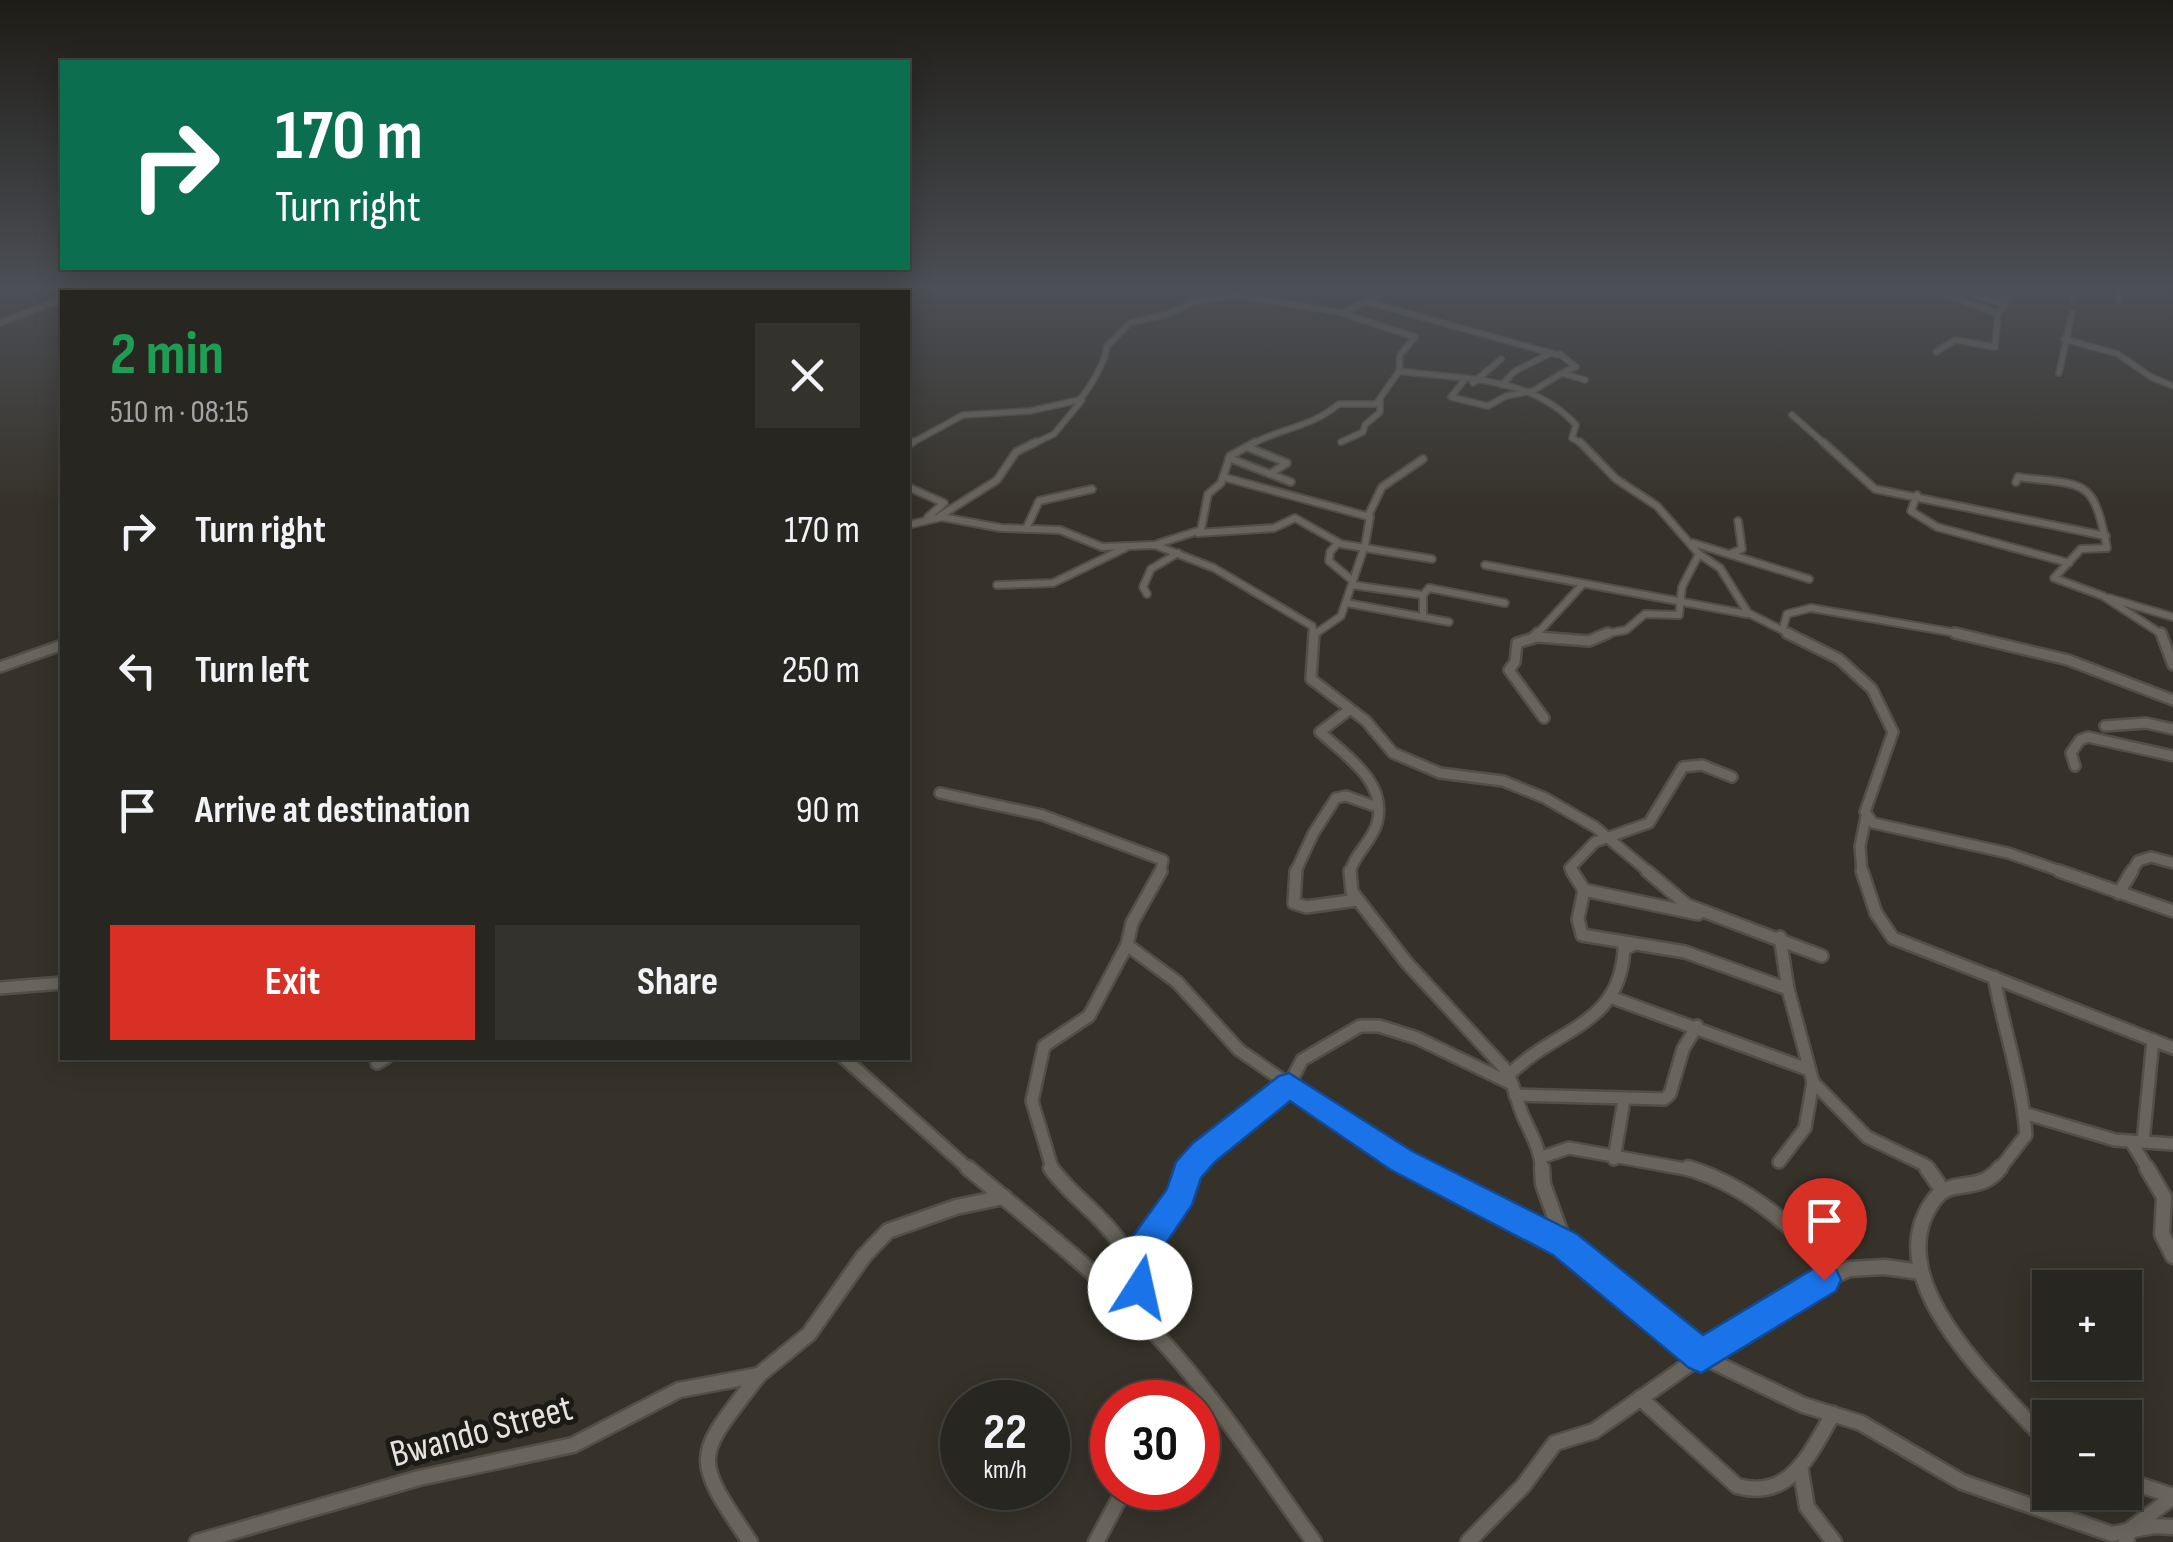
<!DOCTYPE html>
<html lang="en">
<head>
<meta charset="utf-8">
<style>
  body { margin:0; font-family:"Sofia Sans Condensed",sans-serif; background:#34322d; color:#f1f3f6; height:100vh; display:flex; flex-direction:column; font-size:38px; white-space:nowrap }
  * { box-sizing:border-box; margin:0 }
  p { font-size:32px; color:#a5a5a5 }
  .icon { flex:none; width:55px; height:55px; fill:none; stroke:currentColor; stroke-width:2; stroke-linecap:round; stroke-linejoin:round }
  .map { position:relative; flex:1; overflow:hidden }
  .details { position:absolute; left:60px; top:290px; width:850px; height:770px; display:flex; flex-direction:column; background:#282620; border-radius:0px; box-shadow:0 5px 25px #0003,0 0 0 2px #44433e }
  .details>* { flex:none }
  .hud { position:absolute; left:60px; top:60px; width:850px; height:210px; border-radius:0px; box-shadow:0 5px 25px #0003,0 0 0 2px #44433e; background:#0b6e4f; color:#fff; overflow:hidden }
  .tools { position:absolute; left:2032px; top:1270px; display:grid; gap:20px }
  .tools a { display:grid; place-items:center; width:110px; height:110px; border-radius:0px; background:#282620; box-shadow:0 5px 25px #0003,0 0 0 2px #44433e; font-size:50px }
  .speed { position:absolute; left:940px; top:1380px; display:flex; gap:20px; font-size:50px; font-weight:700; text-align:center }
  .speed>* { display:grid; place-content:center; width:130px; height:130px; border-radius:50%; background:#282620; box-shadow:0 5px 25px #0003,0 0 0 2px #44433e; line-height:1 }
  .speed small { font-size:25px; font-weight:400 }
  .speed .limit { border:15px solid #d22; background:#fff; color:#111 }
  .pin { position:absolute; display:grid; place-items:center; width:85px; height:85px; color:#fff; margin:-102px -42px; border-radius:50% 50% 50% 0; rotate:-45deg; box-shadow:0 0 10px #0007 }
  .pin .icon { rotate:45deg }
  .me { position:absolute; width:110px; margin:-55px; rotate:10deg; stroke-linejoin:round; filter:drop-shadow(0 0 8px #0008) }
  .turn { display:flex; align-items:center; gap:35px; height:210px; padding:0 50px; font-size:45px }
  .turn .icon { width:130px; height:130px; stroke-width:2.5 }
  .turn b { display:block; font-size:70px; line-height:85px }
  .round { display:grid; place-items:center; flex:none; width:105px; height:105px; border-radius:0px; background:#34322d }
  .headline { display:flex; align-items:center; justify-content:space-between; height:170px; padding:0 50px }
  h1 { font-size:60px; font-weight:700; line-height:75px; color:#1e9e55 }
  .cta { display:flex; gap:20px; margin-top:auto; padding:20px 50px }
  .cta a { flex:1; height:115px; border-radius:0px; background:#d93025; color:#fff; font-size:40px; font-weight:700; line-height:115px; text-align:center }
  .cta a+a { background:#34322d; color:#f1f3f6 }
  ul { padding:0; list-style:none }
  li { display:flex; align-items:center; gap:30px; height:140px; padding:0 50px }
  li div { flex:1 }
  li b { display:block; font-size:38px }
  li em { font-style:normal }
  .map>svg:first-child { display:block }
</style>
</head>
<body>
<div class="map">
<svg width="2173" height="1542" viewBox="0 0 2173 1542">
  <rect width="100%" height="100%" fill="#36322a"/>
  <g fill="none" stroke-linecap="round" stroke-linejoin="round">
    <defs>
      <g id="minor-far4">
        <polyline points="433,291 437,292"/>
        <polyline points="1936,291 1999,314"/>
        <polyline points="1962,291 2003,304"/>
        <polyline points="2073,291 2073,299"/>
        <polyline points="85,292 90,291"/>
        <polyline points="2119,300 2120,291"/>
        <polyline points="1368,302 1558,355"/>
        <polyline points="1342,313 1389,291"/>
        <polyline points="0,323 62,299"/>
        <polyline points="2064,339 2118,354 2151,377 2173,386"/>
        <polyline points="1936,352 1955,340 1995,347 1998,314 2009,298 1989,291"/>
        <polyline points="1560,354 1576,367 1566,371"/>
        <path d="M1399,371C1463,380 1531,375 1576,425L1572,438L1584,445"/>
        <polyline points="2059,373 2072,313"/>
        <polyline points="1463,382 1451,397 1488,406 1506,396 1533,391 1562,373 1585,380"/>
        <polyline points="1473,383 1501,359"/>
        <polyline points="1502,385 1515,371 1551,353"/>
        <polyline points="1792,415 1826,445"/>
        <polyline points="1341,442 1363,432 1365,425 1380,412 1380,400"/>
        <path d="M908,445L963,415L1030,411L1079,400C1089,390 1106,361 1107,346L1130,323L1168,314L1194,302L1235,295L1338,312L1415,337L1400,355L1399,371L1376,404H1339C1310,428 1283,427 1250,445"/>
        <polyline points="1031,445 1054,434 1082,400"/>
      </g>
      <g id="minor-far3">
        <polyline points="1580,442 1616,479 1657,506 1699,554 1720,568 1748,613 1792,635"/>
        <polyline points="1823,442 1875,489 2106,536"/>
        <polyline points="908,445 913,442"/>
        <polyline points="1247,447 1287,463 1270,474"/>
        <polyline points="1229,458 1291,482"/>
        <polyline points="1223,477 1370,517 1365,545 1341,616 1315,634"/>
        <path d="M2016,482L2018,477C2086,486 2093,476 2107,548L2081,549L2054,578L2103,596L2163,635"/>
        <polyline points="908,487 944,503 928,517"/>
        <polyline points="1917,495 1911,511 1937,527 2069,563"/>
        <polyline points="940,516 997,480 1016,452 1036,442"/>
        <polyline points="1368,516 1382,487 1423,459"/>
        <polyline points="908,525 942,517 1001,528 1060,530 1102,547 1155,545 1214,568 1312,626 1314,635"/>
        <polyline points="1026,529 1039,501 1092,489"/>
        <polyline points="1198,533 1274,528 1295,518 1341,544 1432,559"/>
        <polyline points="1338,543 1330,552 1329,561 1353,581"/>
        <polyline points="1693,543 1809,579"/>
        <polyline points="1157,544 1201,530 1208,494 1221,483 1230,456 1255,442"/>
        <polyline points="1732,553 1742,549 1738,521"/>
        <polyline points="1485,565 1747,614"/>
        <polyline points="997,585 1053,583 1125,548"/>
        <polyline points="1352,585 1423,595"/>
        <polyline points="1147,594 1143,587 1151,569 1178,553"/>
        <polyline points="2109,598 2173,617"/>
        <polyline points="1347,603 1449,622"/>
        <polyline points="1423,616 1423,595 1429,588 1505,603"/>
        <polyline points="1783,628 1787,614 1811,608 1968,635"/>
        <polyline points="1536,635 1582,585"/>
        <polyline points="1598,635 1626,630 1645,614 1679,615 1682,587 1699,554"/>
      </g>
      <g id="minor-far2">
        <polyline points="1314,633 1311,679 1366,721 1393,753 1440,773 1503,781 1545,798 1595,827 1650,873"/>
        <polyline points="1787,633 1839,659 1872,689 1893,732 1865,812 1873,823 2008,853 2066,873"/>
        <polyline points="1955,633 2068,660 2173,700"/>
        <polyline points="2161,633 2173,665"/>
        <polyline points="1534,637 1538,633"/>
        <polyline points="0,667 62,645"/>
        <path d="M1349,710L1320,732C1346,756 1388,782 1377,823C1372,842 1353,855 1350,873"/>
        <polyline points="1544,718 1509,670 1515,662 1517,643 1537,637 1589,641 1608,633"/>
        <polyline points="2105,726 2146,723 2173,729"/>
        <polyline points="2075,766 2071,753 2080,740 2088,737 2173,756"/>
        <polyline points="940,793 1042,815 1163,860 1160,873"/>
        <polyline points="1295,873 1313,834 1336,798 1346,796 1377,807"/>
        <polyline points="1573,873 1570,868 1595,842 1649,823 1683,767 1702,765 1732,777"/>
        <polyline points="1862,873 1860,846 1866,817"/>
        <polyline points="2131,873 2138,861 2151,857 2173,863"/>
      </g>
      <g id="minor-far1">
        <polyline points="1161,871 1132,923 1127,945 1177,982 1239,1050 1384,1150 1424,1171"/>
        <polyline points="1296,871 1294,903 1306,907 1357,900"/>
        <path d="M1350,871L1352,892L1407,963L1505,1069C1515,1085 1516,1100 1523,1116C1532,1136 1540,1148 1542,1171"/>
        <polyline points="1572,871 1584,890 1698,914"/>
        <polyline points="1647,871 1687,905 1822,956"/>
        <polyline points="1862,871 1876,913 1893,938 2173,1048"/>
        <polyline points="2059,871 2173,911"/>
        <polyline points="1584,890 1578,919 1582,935 1685,952 1788,989"/>
        <polyline points="2119,893 2132,871"/>
        <polyline points="1780,937 1788,989 1813,1082 1867,1137 1925,1165 1929,1171"/>
        <path d="M1994,977C2004,1030 2022,1081 2026,1135L1998,1171"/>
        <polyline points="0,988 62,983"/>
        <polyline points="1613,998 1807,1069"/>
        <polyline points="844,1058 971,1171"/>
        <polyline points="377,1063 386,1058"/>
        <path d="M1509,1075C1556,1027 1620,1027 1624,949L1635,944"/>
        <polyline points="1515,1095 1664,1099 1670,1094 1683,1049 1697,1026"/>
        <polyline points="2027,1114 2115,1140 2173,1144"/>
        <polyline points="2143,1142 2153,1040"/>
        <polyline points="2132,1143 2149,1171"/>
        <polyline points="1542,1157 1569,1148 1696,1171"/>
        <polyline points="1614,1159 1624,1100"/>
        <polyline points="1779,1162 1805,1128 1813,1082"/>
        <polyline points="1053,1171 1032,1101 1044,1046 1089,1016 1127,945"/>
        <polyline points="1188,1171 1289,1085 1302,1060 1360,1026 1379,1026 1417,1038 1510,1083"/>
      </g>
      <g id="minor">
        <path d="M968,1168C1031,1220 1095,1271 1152,1330C1213,1394 1262,1470 1314,1542"/>
        <path d="M1051,1168C1070,1195 1099,1213 1117,1239C1135,1265 1143,1298 1153,1328"/>
        <polyline points="1419,1168 1565,1245 1701,1356 1803,1405 1861,1423 1962,1482 2112,1534 2154,1526 2173,1527"/>
        <polyline points="1542,1168 1543,1184 1565,1245"/>
        <path d="M1688,1168C1751,1187 1792,1227 1837,1273"/>
        <polyline points="1927,1168 1943,1191"/>
        <path d="M2000,1168C1979,1195 1951,1176 1934,1200C1874,1281 2000,1388 2050,1445"/>
        <polyline points="2147,1168 2164,1197 2162,1234 2173,1256"/>
        <polyline points="1133,1268 1180,1195 1190,1168"/>
        <path d="M1640,1398L1737,1486C1791,1501 1810,1453 1833,1414"/>
        <polyline points="1198,1412 1211,1403"/>
        <polyline points="1800,1466 1807,1507 1834,1542"/>
        <polyline points="2125,1480 2173,1496"/>
        <polyline points="197,1542 419,1478 573,1445 679,1390 759,1375 809,1334 864,1256 888,1231 956,1207 1004,1197"/>
        <path d="M750,1542C690,1454 695,1458 759,1375"/>
        <polyline points="1096,1542 1125,1488"/>
        <polyline points="1468,1542 1523,1486 1555,1443 1594,1431 1701,1356 1824,1280 1849,1269 1885,1267 1920,1272"/>
        <polyline points="2126,1542 2129,1530 2173,1497"/>
      </g>
    </defs>
    <!-- minor-far4 casing -->
    <use href="#minor-far4" stroke="#524e48" stroke-width="8"/>
    <!-- minor-far3 casing -->
    <use href="#minor-far3" stroke="#524e48" stroke-width="10"/>
    <!-- minor-far2 casing -->
    <use href="#minor-far2" stroke="#524e48" stroke-width="14"/>
    <!-- minor-far1 casing -->
    <use href="#minor-far1" stroke="#524e48" stroke-width="16"/>
    <!-- minor casing -->
    <use href="#minor" stroke="#524e48" stroke-width="19"/>
    <!-- minor-far4 -->
    <use href="#minor-far4" stroke="#69655c" stroke-width="5"/>
    <!-- minor-far3 -->
    <use href="#minor-far3" stroke="#69655c" stroke-width="6"/>
    <!-- minor-far2 -->
    <use href="#minor-far2" stroke="#69655c" stroke-width="9"/>
    <!-- minor-far1 -->
    <use href="#minor-far1" stroke="#69655c" stroke-width="11"/>
    <!-- minor -->
    <use href="#minor" stroke="#69655c" stroke-width="14"/>
  </g>
  <!-- sky -->
  <linearGradient id="sky" x2="0" y2="1"><stop stop-color="#1e1c17"/><stop offset="0.57" stop-color="#4c4f55"/><stop offset="1" stop-color="#4c4f55" stop-opacity="0"/></linearGradient>
  <rect width="2173" height="507" fill="url(#sky)"/>
  <!-- route -->
  <polygon fill="#1a73e8" stroke="#114b97" stroke-width="2.5" points="1289,1073 1412,1151 1577,1234 1703,1335 1813,1269 1824,1264 1836,1269 1841,1280 1836,1291 1701,1373 1689,1368 1553,1255 1391,1170 1290,1101 1215,1162 1201,1178 1192,1205 1150,1267 1157,1288 1152,1299 1140,1303 1128,1299 1116,1268 1125,1247 1167,1189 1176,1162 1193,1143 1279,1076"/>
  <g text-anchor="middle" stroke-width="10" stroke-linejoin="round" paint-order="stroke">
    <!-- near-street labels -->
    <g font-size="38" fill="#e6e3de" stroke="#1c1a17">
      <text transform="translate(481 1430) rotate(-15)" y="13">Bwando Street</text>
    </g>
  </g>
</svg>
<div class="tools">
<a>+</a>
<a>−</a>
</div>
<div class="speed"><div>22<small>km/h</small></div><div class="limit">30</div></div>
<div class="pin" style="left:1824px;top:1280px;background:#d93025"><svg class="icon" aria-label="arrive" viewBox="0 0 24 24"><path d="M6 21V4h12l-3 4 3 4H6"/></svg></div>
<svg class="me" style="left:1140px;top:1288px" viewBox="-20 -20 40 40"><circle r="19" fill="#fff"/><path d="M0-13L10 11 0 6-10 11z" fill="#1a73e8"/></svg>
<div class="hud">
<div class="turn"><svg class="icon" aria-label="right" viewBox="0 0 24 24"><path d="M7 20v-9h11M14 6l5 5-5 5"/></svg><div><b>170 m</b>Turn right</div></div>
</div>
<section class="details">
<div class="headline"><div><h1>2 min</h1><p>510 m · 08:15</p></div><a class="round"><svg class="icon" aria-label="close" viewBox="0 0 24 24"><path d="M6 6l12 12M18 6L6 18"/></svg></a></div>
<ul>
<li><svg class="icon" aria-label="right" viewBox="0 0 24 24"><path d="M7 20v-9h11M14 6l5 5-5 5"/></svg><div><b>Turn right</b></div><em>170 m</em></li>
<li><svg class="icon" aria-label="left" viewBox="0 0 24 24"><path d="M17 20v-9H6M10 6l-5 5 5 5"/></svg><div><b>Turn left</b></div><em>250 m</em></li>
<li><svg class="icon" aria-label="arrive" viewBox="0 0 24 24"><path d="M6 21V4h12l-3 4 3 4H6"/></svg><div><b>Arrive at destination</b></div><em>90 m</em></li>
</ul>
<div class="cta"><a>Exit</a><a>Share</a></div>
</section>
</div>
</body>
</html>
